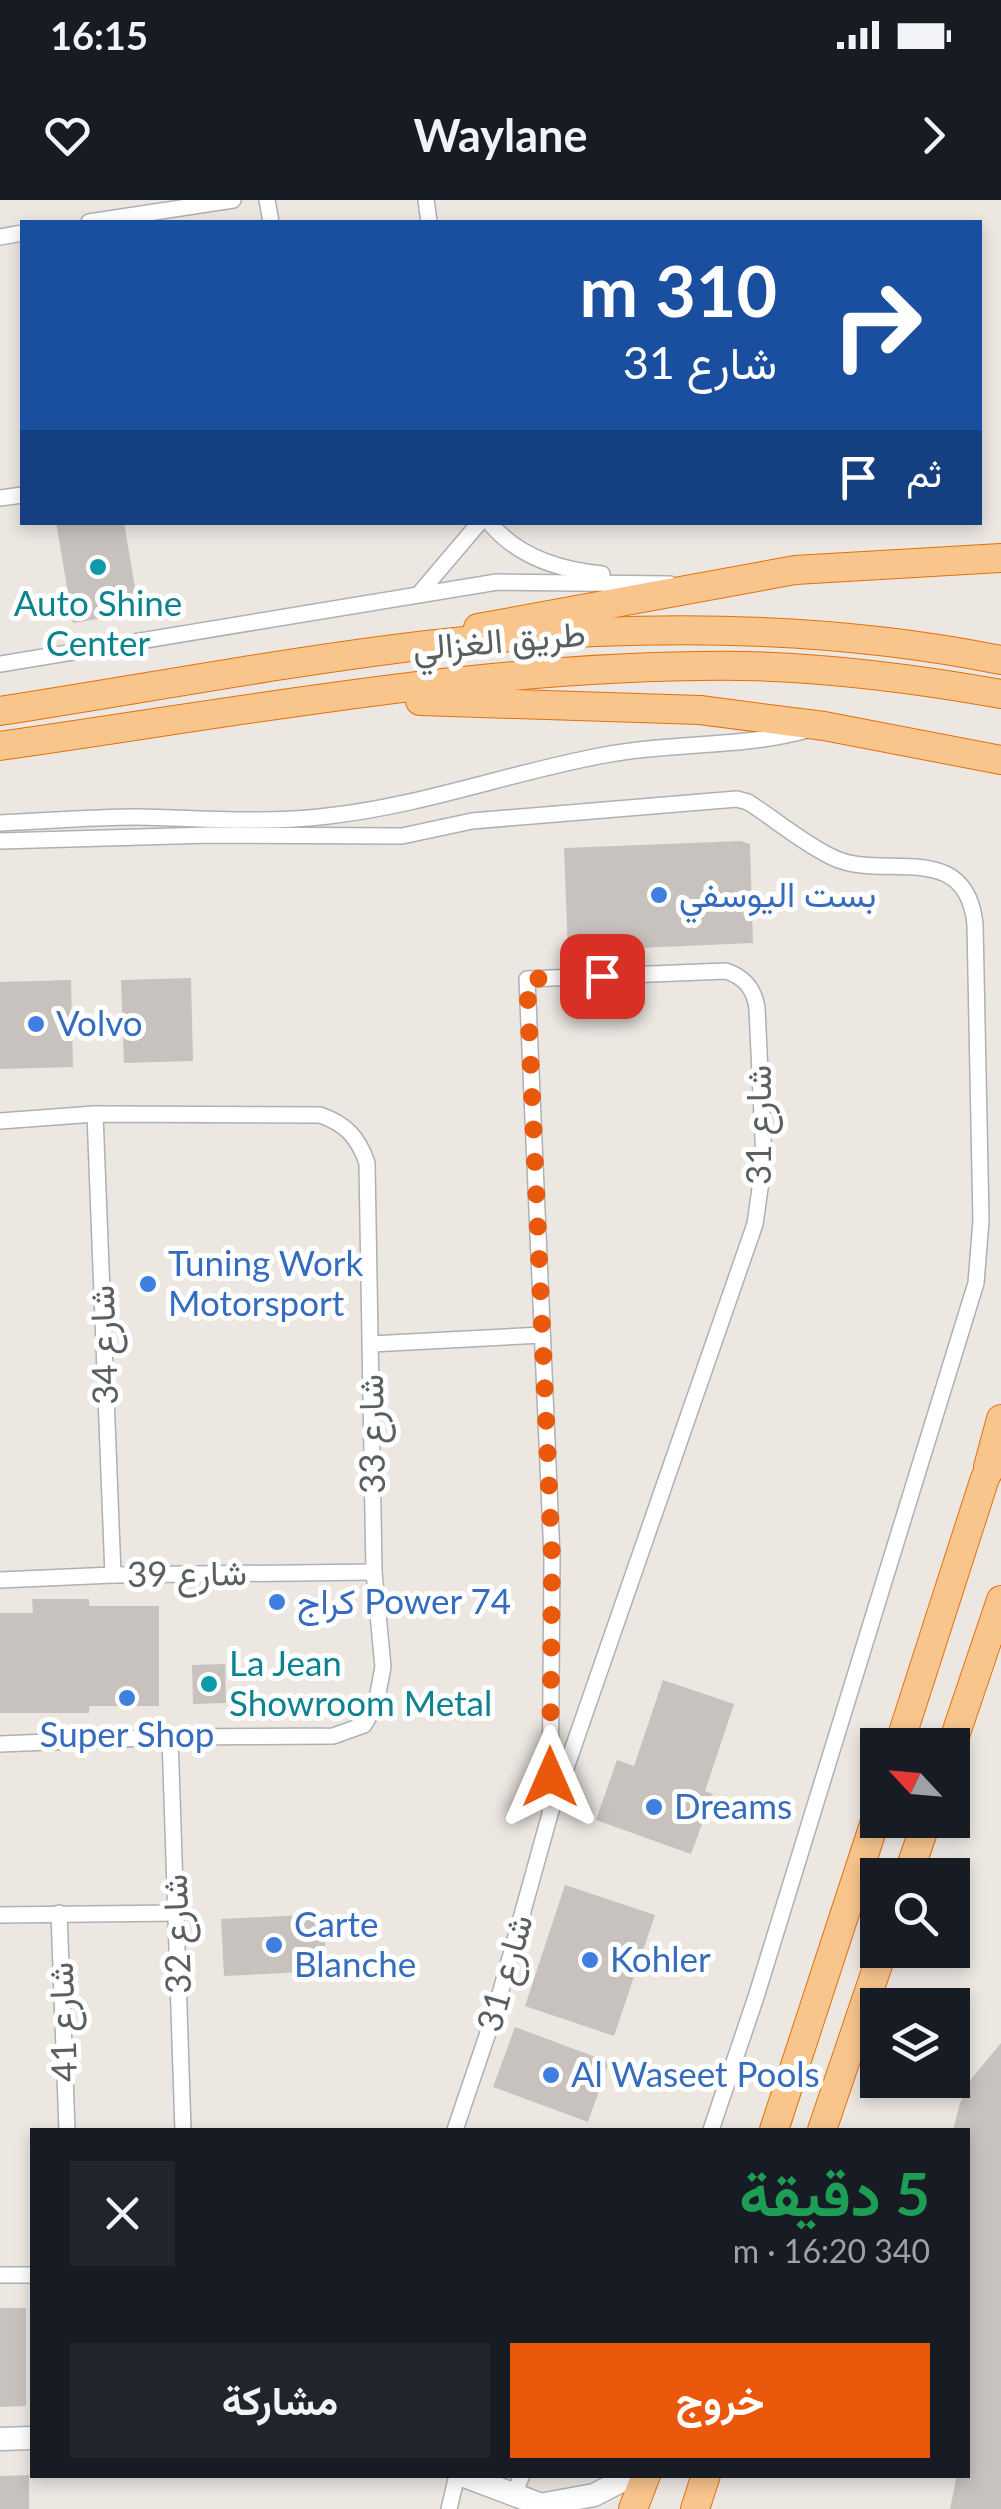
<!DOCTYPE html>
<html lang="ar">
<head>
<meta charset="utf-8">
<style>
  body { margin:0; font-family:Lato,Vazirmatn,sans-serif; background:#20242c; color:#f1f3f6; direction:rtl; height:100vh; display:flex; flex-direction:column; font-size:38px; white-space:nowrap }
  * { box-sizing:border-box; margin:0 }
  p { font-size:32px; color:#9ea1a6 }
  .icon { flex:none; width:55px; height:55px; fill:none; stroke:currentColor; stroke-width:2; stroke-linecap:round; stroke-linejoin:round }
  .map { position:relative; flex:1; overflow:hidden; direction:ltr }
  .panel { position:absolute; left:30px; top:1928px; width:940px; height:350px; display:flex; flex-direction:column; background:#171b24; border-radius:0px; box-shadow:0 5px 15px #0003; direction:rtl }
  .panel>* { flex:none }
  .top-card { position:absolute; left:20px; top:20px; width:962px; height:305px; border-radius:0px; box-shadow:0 5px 15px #0003; direction:rtl; background:#1a4fa0; color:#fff; overflow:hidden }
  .needle { width:65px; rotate:296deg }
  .controls { position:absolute; left:860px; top:1528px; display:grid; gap:20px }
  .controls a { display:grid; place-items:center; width:110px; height:110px; border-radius:0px; background:#171b24; box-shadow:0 5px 15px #0003; font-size:50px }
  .pin { position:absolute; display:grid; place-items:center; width:85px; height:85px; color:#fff; margin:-42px; border-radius:20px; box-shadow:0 5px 15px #0006 }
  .me { position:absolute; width:110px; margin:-55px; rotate:0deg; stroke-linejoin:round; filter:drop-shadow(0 0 8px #0008) }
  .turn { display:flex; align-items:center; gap:35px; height:210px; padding:0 40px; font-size:45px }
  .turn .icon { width:130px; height:130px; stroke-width:2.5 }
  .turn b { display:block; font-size:70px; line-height:85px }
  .then { display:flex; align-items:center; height:95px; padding:0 40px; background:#0003; gap:20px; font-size:38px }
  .round { display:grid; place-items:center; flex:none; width:105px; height:105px; border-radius:0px; background:#20242c }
  .head { display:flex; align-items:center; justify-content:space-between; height:170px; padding:0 40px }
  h1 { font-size:60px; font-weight:700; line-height:75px; color:#1e9e55 }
  .primary-button { display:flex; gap:20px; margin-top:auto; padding:20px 40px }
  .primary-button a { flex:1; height:115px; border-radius:0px; background:#ea580c; color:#fff; font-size:40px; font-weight:700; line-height:115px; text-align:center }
  .primary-button a+a { background:#20242c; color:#f1f3f6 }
  .status { display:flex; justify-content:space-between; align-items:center; height:70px; padding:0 50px; background:#171b24; direction:ltr }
  .status svg { height:28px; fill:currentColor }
  header { display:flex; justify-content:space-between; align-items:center; height:130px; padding:0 40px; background:#171b24; font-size:45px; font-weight:700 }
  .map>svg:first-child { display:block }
</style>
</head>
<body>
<div class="status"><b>16:15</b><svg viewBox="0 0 49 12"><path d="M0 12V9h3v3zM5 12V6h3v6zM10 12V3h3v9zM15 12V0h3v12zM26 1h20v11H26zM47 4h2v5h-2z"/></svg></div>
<header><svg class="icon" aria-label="forward" viewBox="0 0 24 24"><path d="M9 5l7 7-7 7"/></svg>Waylane<svg class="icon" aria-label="heart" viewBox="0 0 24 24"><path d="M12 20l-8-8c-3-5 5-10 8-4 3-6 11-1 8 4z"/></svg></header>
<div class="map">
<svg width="1001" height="2309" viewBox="0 0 1001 2309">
  <rect width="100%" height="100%" fill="#ece7e1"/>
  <!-- building -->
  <g fill="#c7c2be">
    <polygon points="56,322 124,322 139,412 73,423"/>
    <polygon points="741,641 750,644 753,743 568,751 564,648"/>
    <polygon points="191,778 193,861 124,863 121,780"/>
    <polygon points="71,780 73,867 0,869 0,782"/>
    <polygon points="32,1399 89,1399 89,1406 159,1406 159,1506 89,1506 89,1513 0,1513 0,1413 33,1413"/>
    <polygon points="225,1464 226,1503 193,1504 192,1465"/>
    <polygon points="663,1480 734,1504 705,1591 713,1594 691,1654 596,1620 617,1560 634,1566"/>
    <polygon points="565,1685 655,1715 614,1836 525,1806"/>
    <polygon points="324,1714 326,1771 224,1776 221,1719"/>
    <polygon points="515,1827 609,1862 588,1922 493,1887"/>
    <polygon points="1001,1843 1001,2309 950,2309 957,2275 968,2275 968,1930 953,1930 960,1903 972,1878"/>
    <polygon points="0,2108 26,2108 26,2206 0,2207"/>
    <polygon points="29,2275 29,2309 0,2309 0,2276"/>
  </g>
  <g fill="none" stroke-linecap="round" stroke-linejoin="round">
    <defs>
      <g id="street">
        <polyline points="267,0 271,22"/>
        <polyline points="426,0 429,22"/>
        <polyline points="89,22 233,0"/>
        <polyline points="0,37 22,33"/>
        <polyline points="0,298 22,295"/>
        <path d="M489,322C517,357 559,370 602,374"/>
        <polyline points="418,395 480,322"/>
        <polyline points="0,464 497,382 670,384"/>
        <path d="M0,623C46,621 92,617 137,617C201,618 264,624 328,616C426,605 514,571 610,554C675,542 742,548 807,530"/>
        <path d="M0,641L210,635L402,636L472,621L737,599L748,602C776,620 804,644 834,658C883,681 966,638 975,724L981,1021L976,1083L756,1797L711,1930"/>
        <polyline points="95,914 113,1375"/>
        <path d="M0,921L95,914L320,915C346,924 358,937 367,963L374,1372L383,1467L376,1504L364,1525L333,1536L170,1537L0,1544"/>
        <polyline points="371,1144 542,1135"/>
        <polyline points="0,1380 113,1375 374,1372"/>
        <polyline points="170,1537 183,1930"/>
        <polyline points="59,1713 67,1930"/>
        <polyline points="0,1715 177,1713"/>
        <path d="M455,1930L495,1812L550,1614L755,1024L764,960L757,808C754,788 744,777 726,771L527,779L552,1357L550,1614"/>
        <polyline points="0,2075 32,2075"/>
        <polyline points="514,2294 522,2275"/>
        <polyline points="449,2309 457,2275"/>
      </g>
      <g id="secondary">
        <polyline points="0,2239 32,2238"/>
        <polyline points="462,2275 552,2309"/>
        <polyline points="545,2304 594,2295 633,2275"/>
      </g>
      <g id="highway">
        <polyline points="478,428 795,370 1001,358"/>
        <polyline points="420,501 700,510 824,526 1001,560"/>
        <path d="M0,511C142,489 284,462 427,445C617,424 813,422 1001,460"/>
        <path d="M0,546C247,511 495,463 745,466C831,468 917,479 1001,494"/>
        <polyline points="988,1267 1001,1219"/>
        <polyline points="899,1545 985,1278 1001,1248"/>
        <polyline points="952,1545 1001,1400"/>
        <polyline points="908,1675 927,1620"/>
        <polyline points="774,1930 878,1612"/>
        <polyline points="822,1930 883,1750"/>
        <polyline points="633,2309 646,2275"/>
        <polyline points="695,2309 706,2275"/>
      </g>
    </defs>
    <!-- street casing -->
    <use href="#street" stroke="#adb1b4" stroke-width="18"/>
    <!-- secondary casing -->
    <use href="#secondary" stroke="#aeb3b7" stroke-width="25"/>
    <!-- highway casing -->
    <use href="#highway" stroke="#e4700a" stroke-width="30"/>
    <!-- street -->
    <use href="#street" stroke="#fff" stroke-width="15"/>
    <!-- secondary -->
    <use href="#secondary" stroke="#fff" stroke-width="22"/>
    <!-- highway -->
    <use href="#highway" stroke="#f8c58d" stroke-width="28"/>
  </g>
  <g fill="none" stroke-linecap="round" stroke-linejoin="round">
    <!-- route -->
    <polyline stroke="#ea580c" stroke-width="18" stroke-dasharray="0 32.4" points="550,1577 552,1357 527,779 602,776"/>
  </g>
  <!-- markers -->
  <g fill="#0f9aa8" stroke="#fff" stroke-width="4">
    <circle cx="98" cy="367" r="10"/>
    <circle cx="209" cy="1484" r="10"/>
  </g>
  <g fill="#3f7fe0" stroke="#fff" stroke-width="4">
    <circle cx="659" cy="695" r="10"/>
    <circle cx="36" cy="824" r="10"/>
    <circle cx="148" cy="1084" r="10"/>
    <circle cx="277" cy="1402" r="10"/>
    <circle cx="127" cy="1498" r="10"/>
    <circle cx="654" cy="1607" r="10"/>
    <circle cx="274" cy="1745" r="10"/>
    <circle cx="590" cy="1760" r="10"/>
    <circle cx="551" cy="1875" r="10"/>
  </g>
  <g text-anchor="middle" stroke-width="10" stroke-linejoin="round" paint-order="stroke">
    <!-- culture labels -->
    <g font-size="35" fill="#0d838f" stroke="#fff">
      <text x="98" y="416">Auto Shine<tspan x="98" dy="40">Center</tspan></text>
      <text x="229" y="1476" text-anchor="start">La Jean<tspan x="229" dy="40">Showroom Metal</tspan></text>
    </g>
    <!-- street labels -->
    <g font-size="35" fill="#5a5f62" stroke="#fff">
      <text transform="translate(499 441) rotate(-5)" y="12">طريق الغزالي</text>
      <text transform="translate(759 925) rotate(-90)" y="12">شارع 31</text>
      <text transform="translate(104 1145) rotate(-92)" y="12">شارع 34</text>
      <text transform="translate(372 1234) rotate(-91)" y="12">شارع 33</text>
      <text transform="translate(187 1374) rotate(-1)" y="12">شارع 39</text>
      <text transform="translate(177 1734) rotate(-92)" y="12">32 شارع</text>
      <text transform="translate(505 1773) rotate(-74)" y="12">شارع 31</text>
      <text transform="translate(63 1822) rotate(-92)" y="12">شارع 41</text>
    </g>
    <!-- shop labels -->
    <g font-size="35" fill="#366cbe" stroke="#fff" text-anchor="start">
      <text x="679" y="707">بست اليوسفي</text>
      <text x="56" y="836">Volvo</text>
      <text x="168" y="1076">Tuning Work<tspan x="168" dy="40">Motorsport</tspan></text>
      <text x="297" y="1414">كراج Power 74</text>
      <text x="127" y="1547" text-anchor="middle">Super Shop</text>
      <text x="674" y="1619">Dreams</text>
      <text x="294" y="1737">Carte<tspan x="294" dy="40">Blanche</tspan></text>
      <text x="610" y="1772">Kohler</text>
      <text x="571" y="1887">Al Waseet Pools</text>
    </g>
  </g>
</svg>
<div class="controls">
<a><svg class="needle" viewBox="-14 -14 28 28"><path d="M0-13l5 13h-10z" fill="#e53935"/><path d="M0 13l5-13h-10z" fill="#9ea1a6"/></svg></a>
<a><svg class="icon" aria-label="search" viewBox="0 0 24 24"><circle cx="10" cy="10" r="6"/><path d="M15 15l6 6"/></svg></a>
<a><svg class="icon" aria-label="layers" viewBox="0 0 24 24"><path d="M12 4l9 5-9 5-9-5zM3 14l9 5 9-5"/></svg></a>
</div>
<div class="pin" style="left:602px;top:776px;background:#d93025"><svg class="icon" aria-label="arrive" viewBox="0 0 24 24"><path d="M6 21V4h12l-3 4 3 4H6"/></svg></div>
<svg class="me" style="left:550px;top:1577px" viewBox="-20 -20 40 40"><path d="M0-17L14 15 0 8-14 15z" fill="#ea580c" stroke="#fff" stroke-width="4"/></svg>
<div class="top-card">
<div class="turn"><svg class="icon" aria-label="right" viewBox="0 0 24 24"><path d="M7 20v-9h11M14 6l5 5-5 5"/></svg><div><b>310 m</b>شارع 31</div></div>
<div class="then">ثم<svg class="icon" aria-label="arrive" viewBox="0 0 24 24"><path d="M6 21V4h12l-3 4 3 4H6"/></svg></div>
</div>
<section class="panel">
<div class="head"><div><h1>5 دقيقة</h1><p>340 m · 16:20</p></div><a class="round"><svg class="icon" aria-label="close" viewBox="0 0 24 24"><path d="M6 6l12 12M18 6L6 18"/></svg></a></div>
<div class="primary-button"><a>خروج</a><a>مشاركة</a></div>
</section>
</div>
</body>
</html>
